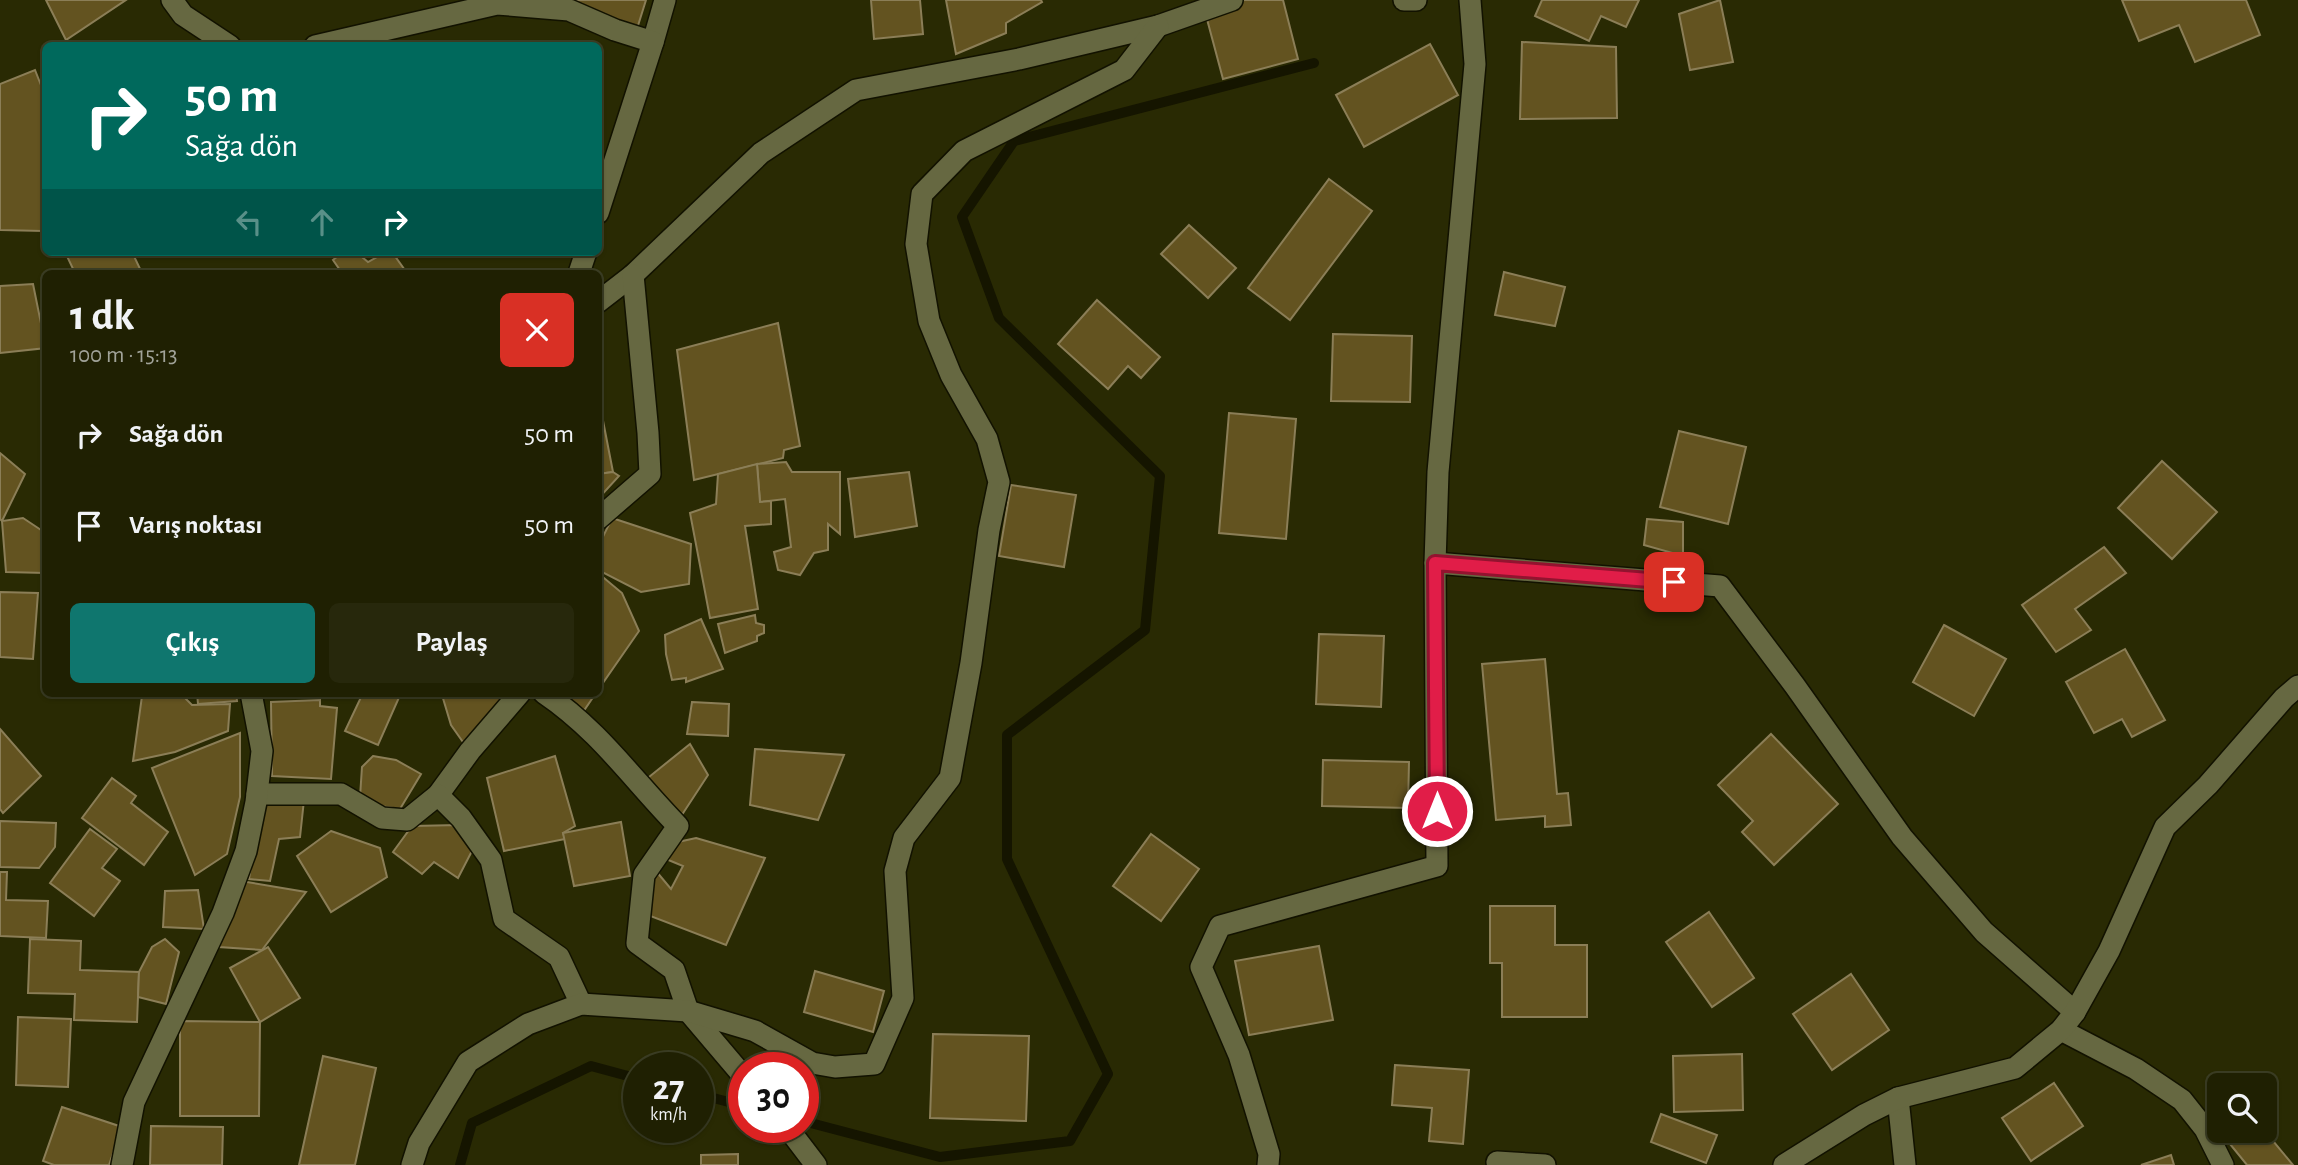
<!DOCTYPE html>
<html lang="tr">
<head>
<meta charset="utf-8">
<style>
  body { margin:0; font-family:"Alegreya Sans",sans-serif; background:#27280c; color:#f1f3f6; height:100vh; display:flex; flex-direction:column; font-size:26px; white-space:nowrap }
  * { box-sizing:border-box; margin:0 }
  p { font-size:23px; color:#a1a399 }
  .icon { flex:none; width:38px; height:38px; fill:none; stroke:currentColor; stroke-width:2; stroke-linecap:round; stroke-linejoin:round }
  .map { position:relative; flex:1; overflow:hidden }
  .details { position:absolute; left:42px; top:270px; width:560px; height:427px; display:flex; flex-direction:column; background:#1f2002; border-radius:10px; box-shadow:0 2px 5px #0004,0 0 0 2px #3c3e24 }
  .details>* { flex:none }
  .guide { position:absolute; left:42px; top:42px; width:560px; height:214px; border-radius:10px; box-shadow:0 2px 5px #0004,0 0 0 2px #3c3e24; background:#00695c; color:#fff; overflow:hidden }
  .fabs { position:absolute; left:2207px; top:1073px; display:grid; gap:14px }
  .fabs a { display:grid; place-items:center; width:70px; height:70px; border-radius:10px; background:#1f2002; box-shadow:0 2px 5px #0004,0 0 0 2px #3c3e24; font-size:35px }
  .speed { position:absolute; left:623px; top:1052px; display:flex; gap:14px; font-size:35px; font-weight:700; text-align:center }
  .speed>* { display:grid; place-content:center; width:91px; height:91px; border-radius:50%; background:#1f2002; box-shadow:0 2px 5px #0004,0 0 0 2px #3c3e24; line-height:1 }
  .speed small { font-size:18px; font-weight:400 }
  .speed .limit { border:10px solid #d22; background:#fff; color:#111 }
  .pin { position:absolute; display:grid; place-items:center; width:60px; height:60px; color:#fff; margin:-30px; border-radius:14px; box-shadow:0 4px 10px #0006 }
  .me { position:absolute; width:77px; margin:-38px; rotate:0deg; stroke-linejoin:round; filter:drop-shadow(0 0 5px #0008) }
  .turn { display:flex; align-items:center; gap:24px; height:147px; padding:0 28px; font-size:32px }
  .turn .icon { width:91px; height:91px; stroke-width:2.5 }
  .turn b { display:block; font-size:49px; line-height:60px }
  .lanes { display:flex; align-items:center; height:66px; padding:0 28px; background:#0003; justify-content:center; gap:35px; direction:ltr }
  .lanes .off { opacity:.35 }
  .round { display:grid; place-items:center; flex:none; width:74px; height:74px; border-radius:10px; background:#27280c }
  .head { display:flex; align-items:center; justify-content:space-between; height:119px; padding:0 28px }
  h1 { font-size:42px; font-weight:700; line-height:52px }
  .primary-button { display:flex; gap:14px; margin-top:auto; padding:14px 28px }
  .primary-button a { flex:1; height:80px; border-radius:10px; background:#0f766e; color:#fff; font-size:28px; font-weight:700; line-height:80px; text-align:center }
  .primary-button a+a { background:#27280c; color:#f1f3f6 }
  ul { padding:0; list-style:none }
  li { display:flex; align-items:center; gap:21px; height:91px; padding:0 28px }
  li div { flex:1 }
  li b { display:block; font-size:26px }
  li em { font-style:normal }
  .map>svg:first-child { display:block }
</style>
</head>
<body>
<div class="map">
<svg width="2298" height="1165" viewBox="0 0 2298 1165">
  <rect width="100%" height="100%" fill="#292a03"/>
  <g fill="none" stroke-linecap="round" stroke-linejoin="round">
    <!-- stream -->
    <g stroke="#151500" stroke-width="10">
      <polyline points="698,1094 744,1106"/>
      <polyline points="803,1121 940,1157 1070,1141 1108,1074 1007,859 1007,735 1145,630 1160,476 999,318 962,217 1014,141 1314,63"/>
      <polyline points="460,1165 472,1123 591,1066 639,1079"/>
    </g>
  </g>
  <!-- building -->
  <g fill="#635320" stroke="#8b7e57" stroke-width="2">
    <polygon points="46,0 126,0 66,40"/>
    <polygon points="575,0 646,0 636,32 574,7"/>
    <polygon points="871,0 920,0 923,34 874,39"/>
    <polygon points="946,0 1041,0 1042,2 1006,23 1006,33 956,54"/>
    <polygon points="1235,0 1283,0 1298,59 1223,79 1204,8"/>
    <polygon points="1542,0 1639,0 1626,27 1601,16 1589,41 1535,16"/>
    <polygon points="1720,0 1733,62 1690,70 1679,14"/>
    <polygon points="2122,0 2246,0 2260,35 2195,62 2179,25 2139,41"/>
    <polygon points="1522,42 1616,47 1617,118 1520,119"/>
    <polygon points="1430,44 1458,95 1364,147 1336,95"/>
    <polygon points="35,70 46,98 43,231 0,230 0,84"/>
    <polygon points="1329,179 1372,211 1290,320 1248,288"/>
    <polygon points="1189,225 1236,268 1208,298 1161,254"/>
    <polygon points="65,252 132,252 142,273 75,273"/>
    <polygon points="343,252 356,252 368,262 386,252 392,252 407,273 342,273 333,260"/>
    <polygon points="1504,272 1565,287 1555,326 1495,315"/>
    <polygon points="33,284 46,348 0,353 0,286"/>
    <polygon points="1097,300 1160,357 1141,378 1128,366 1108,389 1058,344"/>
    <polygon points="778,323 800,446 784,450 783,458 694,480 677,350"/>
    <polygon points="1333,334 1412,336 1410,402 1331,401"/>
    <polygon points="598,395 613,472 598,474"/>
    <polygon points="1229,413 1296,419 1286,539 1219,533"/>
    <polygon points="1679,431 1746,447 1728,524 1660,507"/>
    <polygon points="0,453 25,474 2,521 0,519"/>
    <polygon points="2162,461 2217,512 2172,559 2118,508"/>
    <polygon points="786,462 792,472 840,472 840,534 828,524 828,550 814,553 800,575 778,570 774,552 791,547 785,499 760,502 757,464"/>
    <polygon points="757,464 760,502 771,501 771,524 745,526 758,609 710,618 690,513 716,504 718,474"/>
    <polygon points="613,472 619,476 598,499 598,474"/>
    <polygon points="909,472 917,526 855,537 848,479"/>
    <polygon points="1011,485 1076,495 1064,567 999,556"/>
    <polygon points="23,518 41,530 45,573 6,572 2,521"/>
    <polygon points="612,518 691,544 689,584 641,592 598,570 598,547"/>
    <polygon points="1647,519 1683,522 1683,556 1644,545"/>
    <polygon points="2104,547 2126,573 2075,609 2091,630 2056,652 2022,605"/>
    <polygon points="598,573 622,593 639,631 598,690"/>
    <polygon points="0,592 38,593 33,659 0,657"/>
    <polygon points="755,615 756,623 764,625 764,633 757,636 757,641 725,653 718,624"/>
    <polygon points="701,619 723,669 686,682 686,678 672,680 666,654 665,635"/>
    <polygon points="1944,625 2006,659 1974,716 1913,682"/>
    <polygon points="1319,634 1384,636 1381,707 1316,704"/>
    <polygon points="2125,649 2165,720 2132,737 2122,719 2094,733 2066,682"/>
    <polygon points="1545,659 1557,794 1568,793 1571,825 1545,827 1545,816 1496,820 1482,664"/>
    <polygon points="197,693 236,693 237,701 198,704"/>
    <polygon points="363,693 401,693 378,745 345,731"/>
    <polygon points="445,693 513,693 465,745 451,725 442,695"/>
    <polygon points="561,693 596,693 583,712"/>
    <polygon points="142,696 184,697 192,705 230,704 228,731 175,752 133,761"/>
    <polygon points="320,700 320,706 337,708 331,779 272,776 271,702"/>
    <polygon points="692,702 729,704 728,736 687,734"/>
    <polygon points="0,729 41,776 3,813 0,809"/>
    <polygon points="240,733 240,797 227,854 195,875 152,768"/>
    <polygon points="1771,734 1838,804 1774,865 1742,832 1753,821 1718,785"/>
    <polygon points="690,744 708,775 676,824 639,785"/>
    <polygon points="755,749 844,755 818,820 750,805"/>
    <polygon points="373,756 396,760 421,774 400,809 380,806 360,797 362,767"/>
    <polygon points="555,756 575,826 563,833 565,839 504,851 487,778"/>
    <polygon points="1323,760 1409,762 1408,808 1322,806"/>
    <polygon points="112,778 136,796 131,803 168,832 144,865 82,818"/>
    <polygon points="304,800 300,837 279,839 270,881 249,879 261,802"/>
    <polygon points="0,821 56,823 55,847 39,868 0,867"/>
    <polygon points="621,822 630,876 574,886 563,833"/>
    <polygon points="459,825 474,847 458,878 434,862 422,874 393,852 412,826"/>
    <polygon points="90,829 117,849 102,868 120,881 94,916 50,883"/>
    <polygon points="331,831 380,848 387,877 331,912 297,856"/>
    <polygon points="1151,834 1199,869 1161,921 1113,886"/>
    <polygon points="696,838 765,858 726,945 645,914 653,889 647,885 656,871 671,889 683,866 666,859 678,842"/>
    <polygon points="0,872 7,872 6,900 48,901 46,938 0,936"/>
    <polygon points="241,881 306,892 262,950 219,947"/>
    <polygon points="198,890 204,929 163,927 165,891"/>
    <polygon points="1490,906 1555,906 1555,945 1587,945 1587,1017 1502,1017 1502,963 1490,963"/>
    <polygon points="1709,912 1754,978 1712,1007 1666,942"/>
    <polygon points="30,939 81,941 80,970 139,972 137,1022 74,1020 75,994 28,993"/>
    <polygon points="165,939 179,952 166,1004 138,997 139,972 152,947"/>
    <polygon points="1319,946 1333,1020 1249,1035 1235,961"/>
    <polygon points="268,947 300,998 260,1022 230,968"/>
    <polygon points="815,971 884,991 873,1032 804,1012"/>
    <polygon points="1851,974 1889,1030 1832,1070 1793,1014"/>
    <polygon points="18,1017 71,1019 68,1087 16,1085"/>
    <polygon points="180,1021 260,1022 259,1116 180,1116"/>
    <polygon points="933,1034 1029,1036 1026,1121 930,1118"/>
    <polygon points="1742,1054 1743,1110 1674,1112 1673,1056"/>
    <polygon points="323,1056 376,1068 355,1165 299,1165"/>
    <polygon points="1395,1065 1469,1070 1463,1144 1429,1141 1432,1108 1392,1105"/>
    <polygon points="2054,1083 2083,1126 2031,1161 2002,1118"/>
    <polygon points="62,1107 122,1127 109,1165 54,1165 43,1161"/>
    <polygon points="1661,1114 1717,1135 1706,1163 1651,1142"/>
    <polygon points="151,1126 223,1127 222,1165 150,1165"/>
    <polygon points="2219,1126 2219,1130 2264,1130 2293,1165 2247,1165 2217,1128"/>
    <polygon points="738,1154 738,1165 701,1165 701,1155"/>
    <polygon points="2171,1155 2174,1165 2141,1165"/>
  </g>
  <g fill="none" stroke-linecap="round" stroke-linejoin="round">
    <defs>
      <g id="minor">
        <polyline points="172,0 183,15 230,46"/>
        <polyline points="1404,0 1416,0"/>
        <polyline points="653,42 665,0"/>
        <polyline points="315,46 497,4 569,10 615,30 653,42 598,213"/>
        <polyline points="579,273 586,252"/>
        <polyline points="598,302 633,275 761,153 856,90 1019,59 1158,26 1232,0"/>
        <polyline points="598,519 650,474 648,433 633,275"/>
        <polyline points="1435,563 1720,586 1795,686 1902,837 1984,932 2075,1012"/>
        <path d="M544,693C600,731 632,779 678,826L644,875L637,943L674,970L688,1011L744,1077"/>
        <polyline points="257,794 341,794 382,818 407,820 438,795 470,751 520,693"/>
        <polyline points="438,795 461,818 491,860 504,919 559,957 581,1004"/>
        <polyline points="2061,1030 2136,1069 2182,1100 2205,1129 2223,1165"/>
        <polyline points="1898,1098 1905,1165"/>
        <polyline points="787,1127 816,1165"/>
        <polyline points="1497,1162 1545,1165"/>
        <polyline points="122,1165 134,1102 223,913 246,851 256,802 262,751 251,693"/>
        <polyline points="412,1165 419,1143 468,1062 528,1024 581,1004 688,1011 755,1031 812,1063 835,1067 874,1064 903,998 895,871 904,838 950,778 971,663 989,530 999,482 987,439 951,375 929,321 916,244 922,194 964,151 1124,70 1158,26"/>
        <polyline points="1268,1165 1269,1154 1239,1055 1201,967 1220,926 1437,866 1435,563 1438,472 1475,64 1470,0"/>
        <polyline points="1784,1165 1864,1115 1898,1098 2015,1068 2061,1030 2075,1012 2109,951 2165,827 2208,785 2284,698 2298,686"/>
      </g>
    </defs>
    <!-- minor casing -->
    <use href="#minor" stroke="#121200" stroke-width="24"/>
    <!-- minor -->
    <use href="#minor" stroke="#666841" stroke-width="21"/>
  </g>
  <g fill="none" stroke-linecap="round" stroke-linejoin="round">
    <defs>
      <polyline id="route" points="1437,811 1435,563 1674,582"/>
    </defs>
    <!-- route casing -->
    <use href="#route" stroke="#92132f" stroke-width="18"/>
    <!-- route -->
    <use href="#route" stroke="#e11d48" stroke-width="12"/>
  </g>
</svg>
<div class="fabs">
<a><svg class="icon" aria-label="search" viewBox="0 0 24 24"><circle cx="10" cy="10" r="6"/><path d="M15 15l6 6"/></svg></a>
</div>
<div class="speed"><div>27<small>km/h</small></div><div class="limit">30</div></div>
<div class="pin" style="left:1674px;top:582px;background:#d93025"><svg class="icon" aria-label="arrive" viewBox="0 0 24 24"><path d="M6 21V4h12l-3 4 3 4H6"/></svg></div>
<svg class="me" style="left:1437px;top:811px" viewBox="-20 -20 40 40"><circle r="17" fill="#e11d48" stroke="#fff" stroke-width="3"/><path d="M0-11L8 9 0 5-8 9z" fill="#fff"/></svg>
<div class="guide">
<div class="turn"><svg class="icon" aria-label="right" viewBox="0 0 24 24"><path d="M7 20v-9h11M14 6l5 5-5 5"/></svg><div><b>50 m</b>Sağa dön</div></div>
<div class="lanes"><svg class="icon off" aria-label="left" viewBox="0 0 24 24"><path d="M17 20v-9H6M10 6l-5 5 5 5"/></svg><svg class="icon off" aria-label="ahead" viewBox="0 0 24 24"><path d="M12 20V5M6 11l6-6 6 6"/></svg><svg class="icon" aria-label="right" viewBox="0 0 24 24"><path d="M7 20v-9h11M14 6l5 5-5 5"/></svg></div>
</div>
<section class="details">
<div class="head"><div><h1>1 dk</h1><p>100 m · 15:13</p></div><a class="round" style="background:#d93025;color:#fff"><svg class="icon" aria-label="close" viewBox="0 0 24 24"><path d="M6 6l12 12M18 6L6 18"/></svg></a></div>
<ul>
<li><svg class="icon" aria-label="right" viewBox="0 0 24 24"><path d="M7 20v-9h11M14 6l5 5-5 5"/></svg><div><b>Sağa dön</b></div><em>50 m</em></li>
<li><svg class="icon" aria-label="arrive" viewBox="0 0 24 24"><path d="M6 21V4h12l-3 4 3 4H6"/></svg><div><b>Varış noktası</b></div><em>50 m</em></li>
</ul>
<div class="primary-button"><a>Çıkış</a><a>Paylaş</a></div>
</section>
</div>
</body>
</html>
